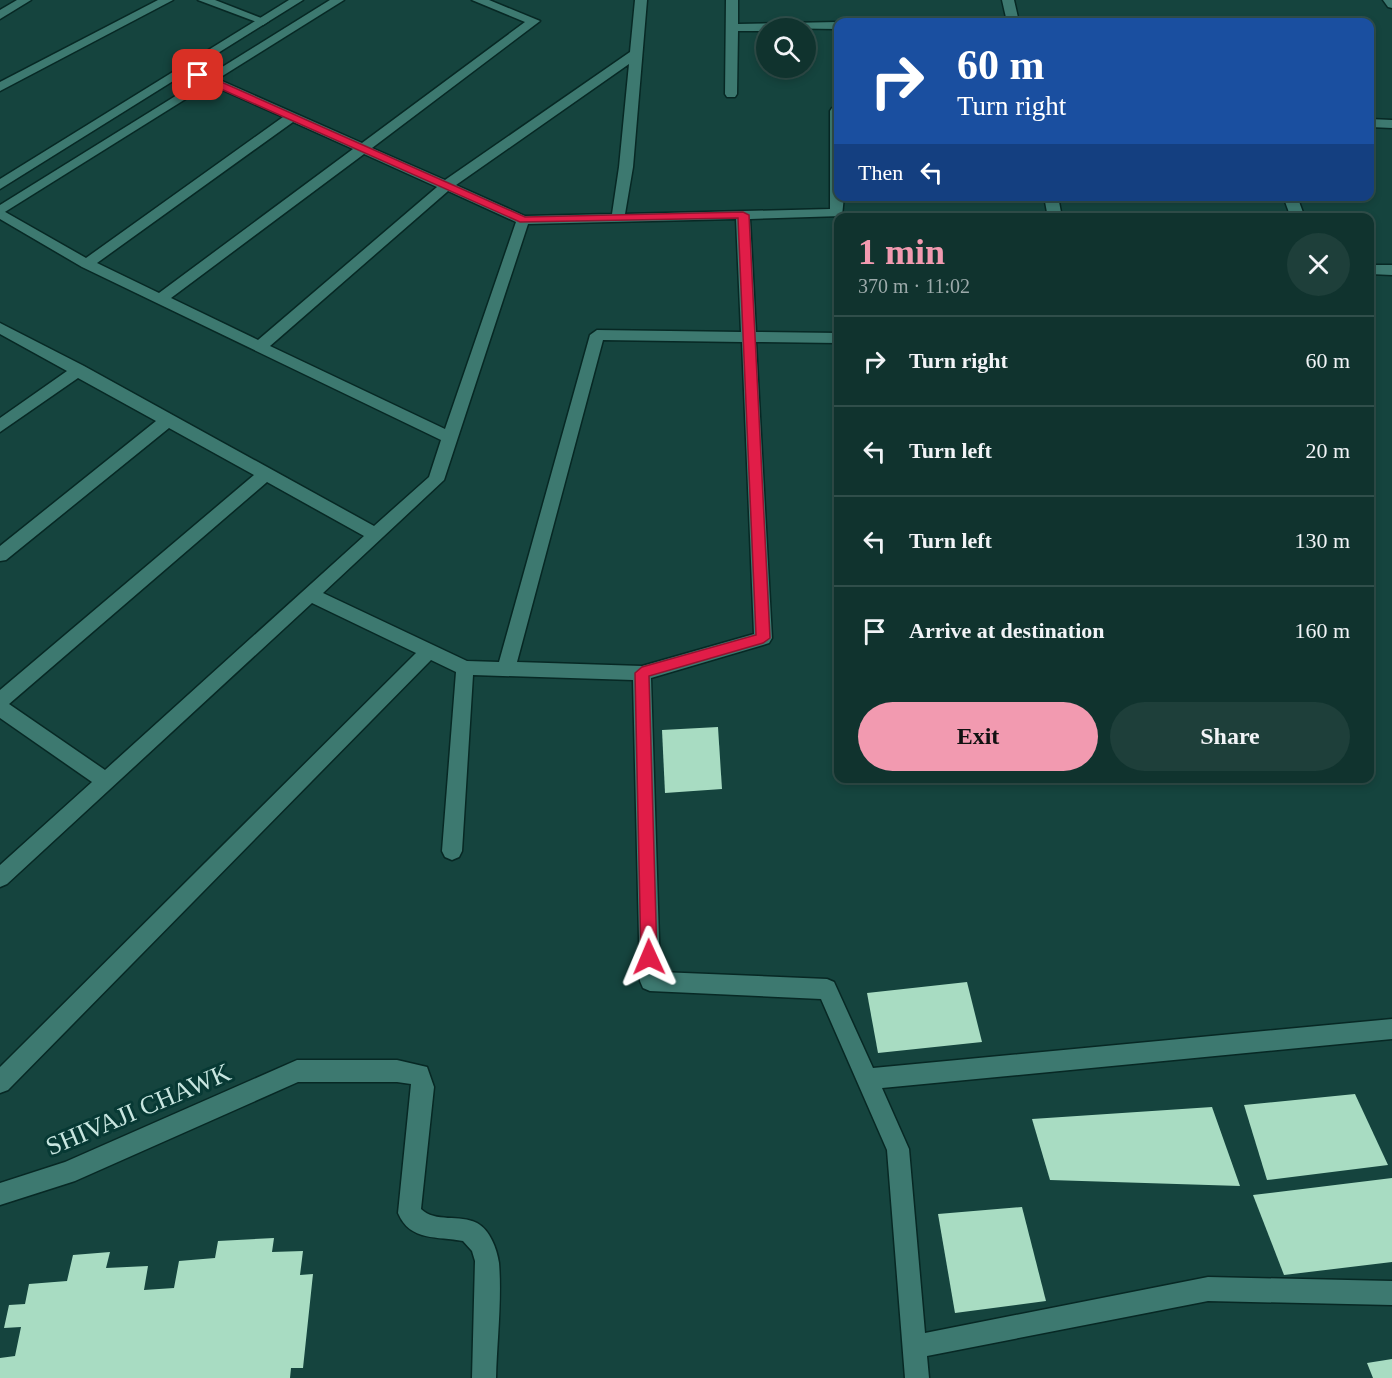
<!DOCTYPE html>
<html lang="en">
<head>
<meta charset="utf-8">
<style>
  body { margin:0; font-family:Georgia,serif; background:#1e3f3a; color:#f1f3f6; height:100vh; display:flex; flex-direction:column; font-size:22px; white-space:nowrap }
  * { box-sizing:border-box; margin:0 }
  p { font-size:20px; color:#9caaaa }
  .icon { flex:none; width:33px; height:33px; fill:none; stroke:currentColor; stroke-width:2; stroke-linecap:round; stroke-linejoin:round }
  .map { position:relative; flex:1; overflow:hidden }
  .details { position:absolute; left:834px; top:213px; width:540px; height:570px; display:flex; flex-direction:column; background:#10332e; border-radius:12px; box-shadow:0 3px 9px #0003,0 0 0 2px #304e4a }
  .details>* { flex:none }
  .guide { position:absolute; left:834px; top:18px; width:540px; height:183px; border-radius:12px; box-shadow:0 3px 9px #0003,0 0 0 2px #304e4a; background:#1a4fa0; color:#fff; overflow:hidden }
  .fabs { position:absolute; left:756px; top:18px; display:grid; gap:12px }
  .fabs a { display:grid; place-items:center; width:60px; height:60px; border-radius:50%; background:#10332e; box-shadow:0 3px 9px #0003,0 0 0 2px #304e4a; font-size:30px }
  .pin { position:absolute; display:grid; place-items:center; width:51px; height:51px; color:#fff; margin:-26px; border-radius:12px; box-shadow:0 3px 9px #0006 }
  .me { position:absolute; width:66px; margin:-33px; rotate:359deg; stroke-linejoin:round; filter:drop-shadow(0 0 4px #0008) }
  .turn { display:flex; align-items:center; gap:21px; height:126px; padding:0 24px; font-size:27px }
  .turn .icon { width:78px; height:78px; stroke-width:2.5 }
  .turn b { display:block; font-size:42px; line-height:51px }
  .then { display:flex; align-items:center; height:57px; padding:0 24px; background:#0003; gap:12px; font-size:22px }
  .round { display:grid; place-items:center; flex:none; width:63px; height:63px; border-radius:32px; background:#1e3f3a }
  .head { display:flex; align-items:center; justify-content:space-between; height:102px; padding:0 24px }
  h1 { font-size:36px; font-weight:700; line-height:45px; color:#f29ab0 }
  .primary-button { display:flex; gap:12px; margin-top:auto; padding:12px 24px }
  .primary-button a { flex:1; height:69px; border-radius:36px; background:#f29ab0; color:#111; font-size:24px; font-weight:700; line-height:69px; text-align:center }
  .primary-button a+a { background:#1e3f3a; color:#f1f3f6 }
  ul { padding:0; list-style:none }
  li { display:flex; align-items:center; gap:18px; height:90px; padding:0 24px; border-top:2px solid #304e4a }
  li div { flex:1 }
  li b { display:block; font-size:22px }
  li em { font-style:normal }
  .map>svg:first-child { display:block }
</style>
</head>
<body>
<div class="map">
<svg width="1392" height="1378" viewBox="0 0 1392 1378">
  <rect width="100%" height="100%" fill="#15443e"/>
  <!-- building -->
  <g fill="#a8dcc2">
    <polygon points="718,727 722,789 665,793 662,730"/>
    <polygon points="967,982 982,1042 878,1053 867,993"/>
    <polygon points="1355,1094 1388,1165 1267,1180 1244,1105"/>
    <polygon points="1212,1107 1240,1186 1050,1180 1032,1119"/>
    <polygon points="1392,1178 1392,1262 1284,1275 1253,1195"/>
    <polygon points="1022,1207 1046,1301 955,1313 938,1214"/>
    <polygon points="274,1238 272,1252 303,1251 300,1275 313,1274 303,1368 291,1368 290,1378 0,1378 0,1358 15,1356 21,1327 4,1328 9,1305 25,1304 29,1284 67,1281 73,1255 110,1252 106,1268 148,1266 144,1290 174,1288 179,1261 215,1258 218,1241"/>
    <polygon points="1392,1359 1392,1378 1373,1378 1367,1363"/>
  </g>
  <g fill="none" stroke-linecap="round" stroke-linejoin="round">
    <defs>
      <g id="street">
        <polygon points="17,0 31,0 0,19 0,10"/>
        <polygon points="158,0 173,0 0,91 0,82"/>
        <polygon points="198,0 215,0 269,21 263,25 259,23"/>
        <path d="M472,0H489L540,21L372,148L445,180L630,52L635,0H647L633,167L625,214L830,209V111L832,108H838V196H844L842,216L750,219L756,332L838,333V343L756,342L772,638L769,643L763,645L651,678L660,972L827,979L834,982L873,1068L1392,1019V1039L882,1088L909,1149L925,1333L1208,1277L1392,1281V1305L1208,1301L927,1356L929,1378H905L887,1150L821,999L650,991L643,988L640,981L633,680L473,675L462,851L459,857L452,860L445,857L442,851L456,672L431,660L8,1090L0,1093V1067L416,653L312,603L7,884L0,887V865L92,782L0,718V690L254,475L169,428L6,560L0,561V546L156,421L78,378L0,432V418L67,371L0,334V323L84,366L374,526L429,477L441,440L82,267L0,219V209L86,258L283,117L182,72L180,69L186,65L362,143L525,22ZM629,64L619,167L612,214L525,216L456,185ZM293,122L353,149L159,293L97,263ZM364,154L437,187L258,340L171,298ZM448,191L516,222L445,429L270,346ZM736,219L741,332L597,330L590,335L499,662L467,661L323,593L444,480L528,224ZM603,340L742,342L754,634L642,666L517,662ZM267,482L364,536L105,770L9,704Z"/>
        <polygon points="726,0 738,0 738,24 838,22 838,29 766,28 766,31 738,31 737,94 735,97 727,97 725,94"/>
        <polygon points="1002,0 1014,0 1019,22 1007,22"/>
        <polygon points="1383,0 1392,0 1392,8 1388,7"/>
        <polygon points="1370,119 1392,120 1392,128 1370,127"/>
        <polygon points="1044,196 1058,196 1062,218 1048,218"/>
        <polygon points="1283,196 1297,196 1305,218 1291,218"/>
        <polygon points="1370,265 1392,265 1392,275 1370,274"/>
        <path d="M297,1060H397L427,1067L434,1087L421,1209C435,1223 460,1214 477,1223C490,1230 497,1249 499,1263C502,1300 497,1340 496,1378H472L475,1261L472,1251L463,1241C438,1236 410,1242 398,1213L411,1084L397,1082H298L75,1181L0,1205V1183L65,1162Z"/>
      </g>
      <g id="secondary">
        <polygon points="289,0 303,0 0,189 0,179"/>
        <polygon points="330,0 344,0 0,215 0,205"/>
      </g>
    </defs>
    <!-- street casing -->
    <use href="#street" stroke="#072824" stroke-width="3"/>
    <!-- secondary casing -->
    <use href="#secondary" stroke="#072824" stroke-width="3"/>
    <!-- street -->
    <use href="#street" fill="#3d7970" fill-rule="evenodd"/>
    <!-- secondary -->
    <use href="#secondary" fill="#3d7970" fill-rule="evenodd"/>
  </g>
  <!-- route -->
  <polygon fill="#e11d48" stroke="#92132f" stroke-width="1.5" points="194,73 201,73 525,217 743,212 749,215 770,638 763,643 649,676 657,957 655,962 649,964 644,962 641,957 635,673 642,667 756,635 738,218 520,222 194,77"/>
  <g text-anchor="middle" stroke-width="6" stroke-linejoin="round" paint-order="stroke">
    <!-- near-street labels -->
    <g font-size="26" fill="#c8e6e0" stroke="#073934">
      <text transform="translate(138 1109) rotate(-23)" y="9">SHIVAJI CHAWK</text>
    </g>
  </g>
</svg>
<div class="fabs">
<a><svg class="icon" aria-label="search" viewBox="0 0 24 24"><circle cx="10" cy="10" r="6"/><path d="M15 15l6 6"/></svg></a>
</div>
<div class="pin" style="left:198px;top:75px;background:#d93025"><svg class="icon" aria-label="arrive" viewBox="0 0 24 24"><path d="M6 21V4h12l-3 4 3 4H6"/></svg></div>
<svg class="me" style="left:649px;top:957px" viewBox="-20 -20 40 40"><path d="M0-17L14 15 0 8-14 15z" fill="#e11d48" stroke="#fff" stroke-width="4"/></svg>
<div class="guide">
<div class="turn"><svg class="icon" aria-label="right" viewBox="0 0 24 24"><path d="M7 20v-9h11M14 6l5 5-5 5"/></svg><div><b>60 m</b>Turn right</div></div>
<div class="then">Then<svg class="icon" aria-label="left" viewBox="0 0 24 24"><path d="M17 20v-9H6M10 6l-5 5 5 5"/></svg></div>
</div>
<section class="details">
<div class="head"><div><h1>1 min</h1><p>370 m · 11:02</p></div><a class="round"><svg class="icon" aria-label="close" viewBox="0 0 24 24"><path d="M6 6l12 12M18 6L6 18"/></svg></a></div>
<ul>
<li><svg class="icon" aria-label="right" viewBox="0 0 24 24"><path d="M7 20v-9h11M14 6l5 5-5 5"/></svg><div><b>Turn right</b></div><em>60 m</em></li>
<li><svg class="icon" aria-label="left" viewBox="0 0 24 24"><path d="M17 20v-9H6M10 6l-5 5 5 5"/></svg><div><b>Turn left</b></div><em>20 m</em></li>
<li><svg class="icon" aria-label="left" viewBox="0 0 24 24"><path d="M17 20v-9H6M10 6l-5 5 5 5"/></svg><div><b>Turn left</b></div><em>130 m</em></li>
<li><svg class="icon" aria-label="arrive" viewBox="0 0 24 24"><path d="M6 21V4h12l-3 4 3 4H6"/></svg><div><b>Arrive at destination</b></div><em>160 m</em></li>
</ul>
<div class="primary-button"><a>Exit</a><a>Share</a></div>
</section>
</div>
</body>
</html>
